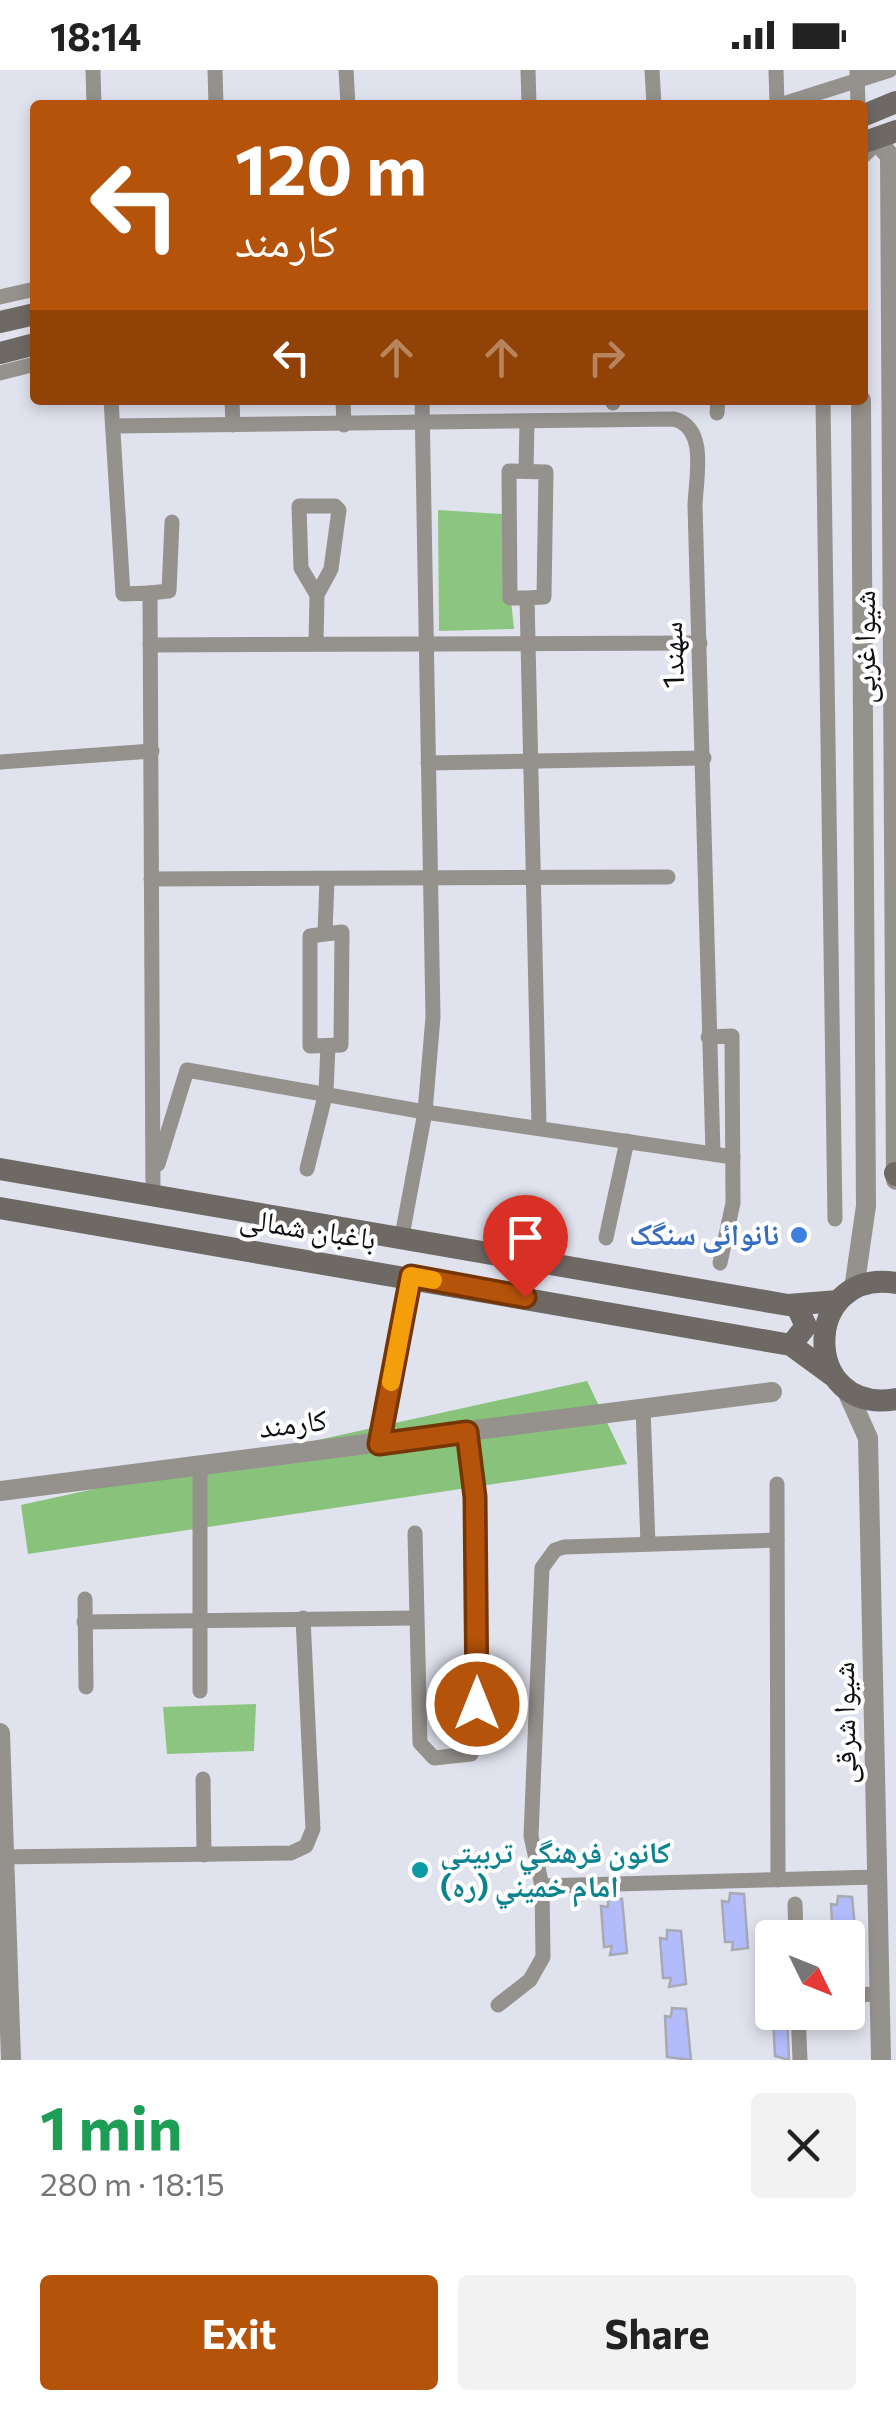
<!DOCTYPE html>
<html lang="en">
<head>
<meta charset="utf-8">
<style>
  body { margin:0; font-family:Commissioner,"Noto Naskh Arabic",sans-serif; background:#f2f2f2; color:#222; height:100vh; display:flex; flex-direction:column; font-size:38px; white-space:nowrap }
  * { box-sizing:border-box; margin:0 }
  p { font-size:32px; color:#767676 }
  .icon { flex:none; width:55px; height:55px; fill:none; stroke:currentColor; stroke-width:2; stroke-linecap:round; stroke-linejoin:round }
  .map { position:relative; height:1990px; overflow:hidden }
  .drawer { display:flex; flex-direction:column; background:#fff; flex:1 }
  .drawer>* { flex:none }
  .guide { position:absolute; left:30px; top:30px; width:838px; height:305px; border-radius:10px; box-shadow:0 5px 15px #0003; background:#b45309; color:#fff; overflow:hidden }
  .needle { width:65px; rotate:133deg }
  .fabs { position:absolute; left:755px; top:1850px; display:grid; gap:20px }
  .fabs a { display:grid; place-items:center; width:110px; height:110px; border-radius:10px; background:#fff; box-shadow:0 5px 15px #0003; font-size:50px }
  .pin { position:absolute; display:grid; place-items:center; width:85px; height:85px; color:#fff; margin:-102px -42px; border-radius:50% 50% 50% 0; rotate:-45deg; box-shadow:0 0 10px #0007 }
  .pin .icon { rotate:45deg }
  .me { position:absolute; width:110px; margin:-55px; rotate:0deg; stroke-linejoin:round; filter:drop-shadow(0 0 8px #0008) }
  .turn { display:flex; align-items:center; gap:35px; height:210px; padding:0 40px; font-size:45px }
  .turn .icon { width:130px; height:130px; stroke-width:2.5 }
  .turn b { display:block; font-size:70px; line-height:85px }
  .lanes { display:flex; align-items:center; height:95px; padding:0 40px; background:#0003; justify-content:center; gap:50px; direction:ltr }
  .lanes .off { opacity:.35 }
  .round { display:grid; place-items:center; flex:none; width:105px; height:105px; border-radius:10px; background:#f2f2f2 }
  .overview { display:flex; align-items:center; justify-content:space-between; height:170px; padding:0 40px }
  h1 { font-size:60px; font-weight:700; line-height:75px; color:#1e9e55 }
  .cta { display:flex; gap:20px; margin-top:auto; padding:20px 40px }
  .cta a { flex:1; height:115px; border-radius:10px; background:#b45309; color:#fff; font-size:40px; font-weight:700; line-height:115px; text-align:center }
  .cta a+a { background:#f2f2f2; color:#222 }
  .status { display:flex; justify-content:space-between; align-items:center; height:70px; padding:0 50px; background:#fff; direction:ltr }
  .status svg { height:28px; fill:currentColor }
  .map>svg:first-child { display:block }
</style>
</head>
<body>
<div class="status"><b>18:14</b><svg viewBox="0 0 49 12"><path d="M0 12V9h3v3zM5 12V6h3v6zM10 12V3h3v9zM15 12V0h3v12zM26 1h20v11H26zM47 4h2v5h-2z"/></svg></div>
<div class="map">
<svg width="896" height="1990" viewBox="0 0 896 1990">
  <rect width="100%" height="100%" fill="#e0e2ee"/>
  <!-- green -->
  <g fill="#8cc57f">
    <polygon points="438,440 502,444 514,559 439,561"/>
    <polygon points="256,1634 254,1681 167,1684 163,1637"/>
  </g>
  <!-- forest -->
  <polygon fill="#88c27b" points="587,1311 627,1394 28,1484 21,1435"/>
  <!-- building -->
  <g fill="#b2bcfd" stroke="#a7a9b3" stroke-width="2.5">
    <polygon points="730,1823 744,1824 748,1878 732,1880 733,1872 725,1872 722,1831 729,1832"/>
    <polygon points="838,1826 852,1827 856,1868 833,1868 831,1834 837,1835"/>
    <polygon points="608,1828 622,1829 627,1883 610,1885 612,1876 604,1877 601,1836 608,1837"/>
    <polygon points="667,1860 681,1861 686,1914 669,1917 671,1908 663,1908 660,1868 667,1869"/>
    <polygon points="672,1938 686,1939 691,1990 667,1987 665,1946 671,1947"/>
    <polygon points="779,1942 787,1942 789,1990 775,1986 773,1946"/>
  </g>
  <g fill="none" stroke-linecap="round" stroke-linejoin="round">
    <!-- minor -->
    <g stroke="#95918d" stroke-width="15">
      <polyline points="93,0 94,35"/>
      <polyline points="215,0 216,35"/>
      <polyline points="346,0 348,35"/>
      <polyline points="528,0 529,35"/>
      <polyline points="652,0 654,35"/>
      <polyline points="776,0 777,35"/>
      <polyline points="857,0 858,35"/>
      <polyline points="780,35 890,0"/>
      <polyline points="0,227 35,219"/>
      <polyline points="0,303 35,294"/>
      <polyline points="111,330 123,524 150,523 153,1125"/>
      <polyline points="232,330 233,355"/>
      <polyline points="343,330 344,355"/>
      <polyline points="613,330 613,333"/>
      <polyline points="823,330 835,1149"/>
      <polyline points="717,343 718,330"/>
      <path d="M113,356L674,349C708,358 696,407 695,435L713,1084"/>
      <polyline points="526,401 527,352"/>
      <polyline points="150,523 169,521 172,452"/>
      <polyline points="527,528 510,528 509,401 546,402 544,527 527,528 539,1057"/>
      <polyline points="316,572 317,525 331,499 339,440 335,436 299,436 301,498 317,525"/>
      <polyline points="150,575 700,573"/>
      <polyline points="0,692 152,681"/>
      <polyline points="428,693 704,688"/>
      <polyline points="151,809 668,807"/>
      <polyline points="325,864 342,862 341,975 310,976 310,866 325,864 327,809"/>
      <polyline points="708,967 732,966 733,1133 720,1193"/>
      <polyline points="158,1094 187,1000 425,1042 733,1087"/>
      <polyline points="307,1099 326,1022 328,976"/>
      <polyline points="402,1166 425,1042 433,947 422,330"/>
      <polyline points="606,1168 627,1071"/>
      <polyline points="643,1337 648,1474"/>
      <polyline points="777,1414 778,1810"/>
      <polyline points="415,1463 420,1673 434,1688 471,1684 477,1670 475,1427 467,1361"/>
      <polyline points="85,1529 86,1617"/>
      <polyline points="84,1552 414,1548"/>
      <polyline points="200,1621 200,1396"/>
      <polyline points="203,1709 204,1785"/>
      <polyline points="0,1787 291,1783 306,1776 313,1759 303,1548"/>
      <polyline points="542,1816 878,1807"/>
      <polyline points="795,1834 796,1868"/>
      <polyline points="848,1925 880,1924"/>
      <polyline points="498,1935 530,1910 543,1887 542,1816 531,1766 542,1498 555,1480 564,1477 777,1470"/>
      <polyline points="798,1942 800,1990"/>
    </g>
    <!-- tertiary -->
    <g stroke="#95918d" stroke-width="20">
      <polyline points="862,84 876,70 890,86 896,1110"/>
      <polyline points="854,1219 866,1136 861,330"/>
      <polyline points="846,1319 868,1368 881,1990"/>
      <polyline points="379,1374 411,1206"/>
      <polyline points="0,1421 772,1322"/>
      <polyline points="0,1663 11,1990"/>
    </g>
    <!-- secondary -->
    <g stroke="#6f6965" stroke-width="22">
      <polyline points="862,46 896,32"/>
      <polyline points="862,73 896,61"/>
      <polyline points="0,252 35,244"/>
      <polyline points="0,283 35,274"/>
      <polyline points="0,1099 788,1235 838,1231"/>
      <polyline points="895,1103 896,1105"/>
      <polyline points="0,1138 791,1275 832,1305"/>
      <path d="M896,1213C801,1197 800,1346 896,1329"/>
      <polyline points="791,1275 806,1256 796,1235"/>
    </g>
  </g>
  <g fill="none" stroke-linecap="round" stroke-linejoin="round">
    <defs>
      <polyline id="route" points="477,1634 475,1427 467,1362 379,1374 411,1206 525,1227"/>
    </defs>
    <!-- route casing -->
    <use href="#route" stroke="#753606" stroke-width="25"/>
    <!-- route -->
    <use href="#route" stroke="#b45309" stroke-width="18"/>
    <!-- slow -->
    <polyline stroke="#f59e0b" stroke-width="18" points="391,1312 411,1206 433,1210"/>
  </g>
  <!-- markers -->
  <circle fill="#3f7fe0" stroke="#fff" stroke-width="4" cx="799" cy="1165" r="10"/>
  <circle fill="#0f9aa8" stroke="#fff" stroke-width="4" cx="420" cy="1800" r="10"/>
  <g text-anchor="middle" stroke-width="8" stroke-linejoin="round" paint-order="stroke">
    <!-- street labels -->
    <g font-size="30" fill="#0e0f13" stroke="#fff">
      <text transform="translate(865 577) rotate(-90)" y="10">شیوا غربی</text>
      <text transform="translate(673 585) rotate(-92)" y="10">1سهند</text>
      <text transform="translate(308 1159) rotate(9)" y="10">باغبان شمالی</text>
      <text transform="translate(293 1354) rotate(-7)" y="10">کارمند</text>
      <text transform="translate(845 1653) rotate(-91)" y="10">شیوا شرقی</text>
    </g>
    <!-- shop labels -->
    <g font-size="30" font-weight="bold" fill="#366cbe" stroke="#fff" text-anchor="end">
      <text x="779" y="1175">نانوائی سنگک</text>
    </g>
    <!-- culture labels -->
    <g font-size="30" font-weight="bold" fill="#0d838f" stroke="#fff" text-anchor="start">
      <text x="440" y="1793">كانون فرهنگي تربيتي<tspan x="440" dy="34">امام خميني (ره)</tspan></text>
    </g>
  </g>
</svg>
<div class="fabs">
<a><svg class="needle" viewBox="-14 -14 28 28"><path d="M0-13l5 13h-10z" fill="#e53935"/><path d="M0 13l5-13h-10z" fill="#767676"/></svg></a>
</div>
<div class="pin" style="left:525px;top:1227px;background:#d93025"><svg class="icon" aria-label="arrive" viewBox="0 0 24 24"><path d="M6 21V4h12l-3 4 3 4H6"/></svg></div>
<svg class="me" style="left:477px;top:1634px" viewBox="-20 -20 40 40"><circle r="17" fill="#b45309" stroke="#fff" stroke-width="3"/><path d="M0-11L8 9 0 5-8 9z" fill="#fff"/></svg>
<div class="guide">
<div class="turn"><svg class="icon" aria-label="left" viewBox="0 0 24 24"><path d="M17 20v-9H6M10 6l-5 5 5 5"/></svg><div><b>120 m</b>کارمند</div></div>
<div class="lanes"><svg class="icon" aria-label="left" viewBox="0 0 24 24"><path d="M17 20v-9H6M10 6l-5 5 5 5"/></svg><svg class="icon off" aria-label="ahead" viewBox="0 0 24 24"><path d="M12 20V5M6 11l6-6 6 6"/></svg><svg class="icon off" aria-label="ahead" viewBox="0 0 24 24"><path d="M12 20V5M6 11l6-6 6 6"/></svg><svg class="icon off" aria-label="right" viewBox="0 0 24 24"><path d="M7 20v-9h11M14 6l5 5-5 5"/></svg></div>
</div>
</div>
<section class="drawer">
<div class="overview"><div><h1>1 min</h1><p>280 m · 18:15</p></div><a class="round"><svg class="icon" aria-label="close" viewBox="0 0 24 24"><path d="M6 6l12 12M18 6L6 18"/></svg></a></div>
<div class="cta"><a>Exit</a><a>Share</a></div>
</section>
</body>
</html>
